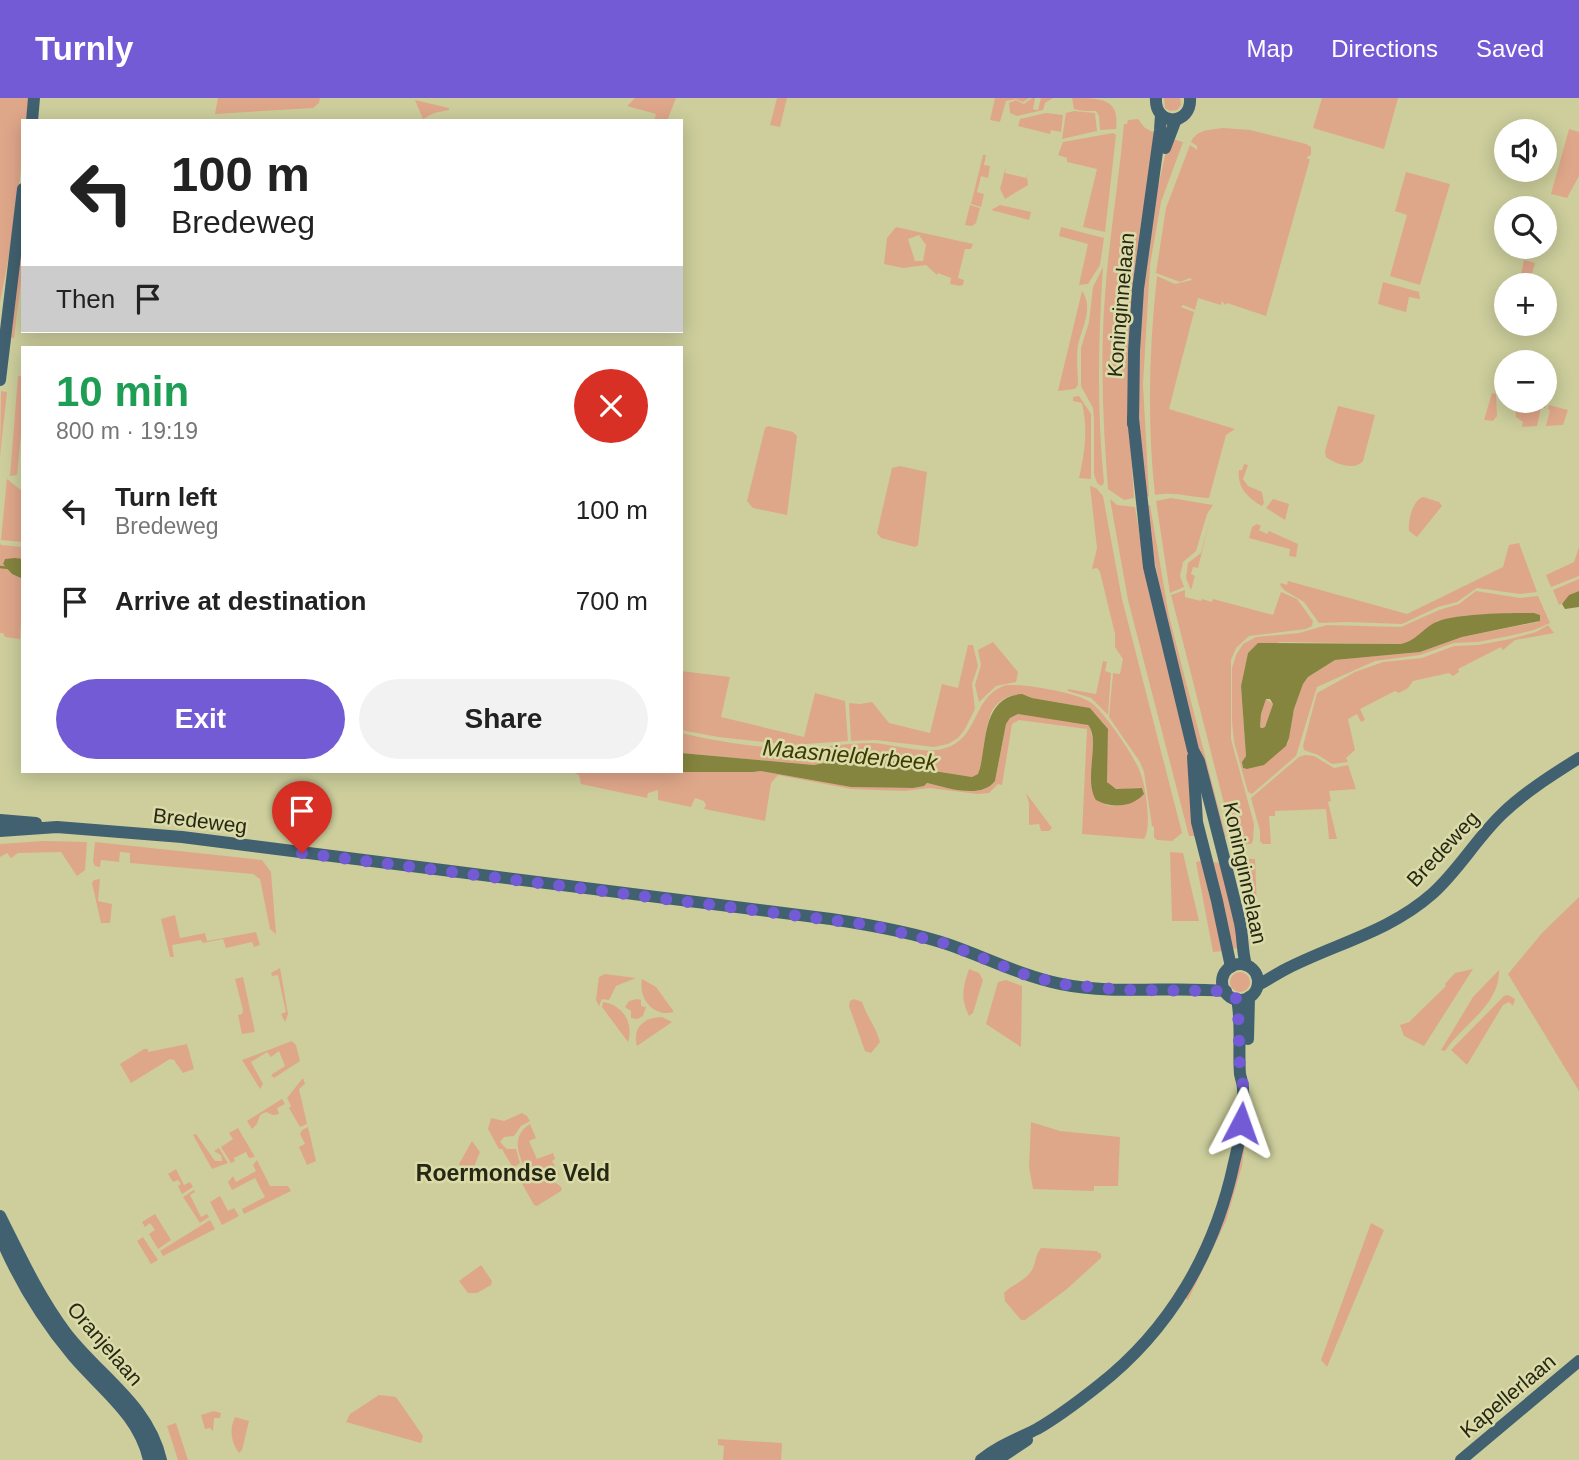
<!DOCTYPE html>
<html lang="en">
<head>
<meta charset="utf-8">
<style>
  body { margin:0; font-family:Arial,sans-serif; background:#f2f2f2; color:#222; height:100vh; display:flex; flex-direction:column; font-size:26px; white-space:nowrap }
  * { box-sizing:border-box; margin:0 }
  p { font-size:23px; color:#767676 }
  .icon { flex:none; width:38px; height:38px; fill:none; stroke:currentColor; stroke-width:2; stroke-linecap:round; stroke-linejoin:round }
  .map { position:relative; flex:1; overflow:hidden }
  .sheet { position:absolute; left:21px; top:248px; width:662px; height:427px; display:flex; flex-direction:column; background:#fff; border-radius:0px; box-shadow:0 4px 18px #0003 }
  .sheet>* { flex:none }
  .hud { position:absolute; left:21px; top:21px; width:662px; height:214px; border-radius:0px; box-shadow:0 4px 18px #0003; background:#fff; color:#222; overflow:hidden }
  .fabs { position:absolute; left:1494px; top:21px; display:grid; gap:14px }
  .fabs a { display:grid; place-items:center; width:63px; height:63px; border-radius:50%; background:#fff; box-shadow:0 4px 18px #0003; font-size:35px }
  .pin { position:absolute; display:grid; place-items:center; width:60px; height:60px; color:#fff; margin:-72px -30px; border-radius:50% 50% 50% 0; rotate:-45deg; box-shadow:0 0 7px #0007 }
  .pin .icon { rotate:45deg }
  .me { position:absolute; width:77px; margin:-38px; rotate:4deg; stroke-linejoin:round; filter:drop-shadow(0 0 5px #0008) }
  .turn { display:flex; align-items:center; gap:24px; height:147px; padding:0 35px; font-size:32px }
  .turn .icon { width:91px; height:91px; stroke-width:2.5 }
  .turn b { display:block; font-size:49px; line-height:60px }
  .then { display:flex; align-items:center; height:66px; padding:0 35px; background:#0003; gap:14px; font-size:26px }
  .round { display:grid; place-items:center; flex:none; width:74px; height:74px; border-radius:37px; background:#f2f2f2 }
  .overview { display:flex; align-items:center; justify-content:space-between; height:119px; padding:0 35px }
  h1 { font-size:42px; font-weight:700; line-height:52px; color:#1e9e55 }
  .action { display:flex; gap:14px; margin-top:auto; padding:14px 35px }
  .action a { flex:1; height:80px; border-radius:42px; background:#745bd6; color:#fff; font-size:28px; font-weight:700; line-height:80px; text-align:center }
  .action a+a { background:#f2f2f2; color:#222 }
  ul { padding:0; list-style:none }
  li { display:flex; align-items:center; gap:21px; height:91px; padding:0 35px }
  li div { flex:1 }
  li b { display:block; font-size:26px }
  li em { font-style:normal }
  header { display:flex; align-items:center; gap:42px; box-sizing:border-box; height:98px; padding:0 35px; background:#745bd6; color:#fff }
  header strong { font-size:33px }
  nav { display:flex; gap:38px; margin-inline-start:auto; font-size:24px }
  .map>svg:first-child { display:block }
</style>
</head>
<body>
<header>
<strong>Turnly</strong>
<nav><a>Map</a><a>Directions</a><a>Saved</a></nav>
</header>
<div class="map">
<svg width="1579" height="1362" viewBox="0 0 1579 1362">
  <rect width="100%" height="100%" fill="#cdce9c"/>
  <!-- green -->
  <g fill="#dfa78a" fill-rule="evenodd">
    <path d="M0,0H29L26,23H23C23,83 12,145 0,204Z"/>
    <polygon points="218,0 320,0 319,5 313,10 215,16"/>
    <polygon points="635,0 676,0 667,23 654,23 656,16 627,8"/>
    <polygon points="777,0 787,0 780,29 770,27"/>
    <polygon points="995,0 1029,0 1023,4 1016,1 1006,3 1000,24 990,22"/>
    <polygon points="1032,0 1035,0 1033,11 1038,12 1041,0 1053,0 1045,5 1043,12 1017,18 1010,15 1009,5 1016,2 1024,6"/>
    <path d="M1072,0C1101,0 1120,0 1116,31L1100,32L1099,18L1096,13H1084L1074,11Z"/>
    <polygon points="1164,0 1180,0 1181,7 1177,12 1170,13 1165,10"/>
    <polygon points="1322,0 1398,0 1384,51 1313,30"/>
    <polygon points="415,2 449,10 449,12 434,15 423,21"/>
    <polygon points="1074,13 1095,15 1097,33 1062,41 1066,15"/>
    <polygon points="1046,15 1063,17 1061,34 1051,32 1050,36 1018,28 1020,21"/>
    <path d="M1138,21L1145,30L1157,36L1139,138L1131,353L1134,400L1124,402L1108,391C1103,326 1100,262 1105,197C1109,140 1119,83 1124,26H1127L1128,22Z"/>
    <path d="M1223,30L1250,32L1306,46L1311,49V57L1308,58L1307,61H1310L1266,218L1227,205L1225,207L1222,203L1221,207L1198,200L1195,212L1183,207L1181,209L1194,214L1169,311L1235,331L1226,337L1209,400C1190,399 1173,393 1155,397C1147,324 1149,251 1157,178L1175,186L1192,182L1190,180L1180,184L1156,175L1166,110L1190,47L1197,52V48L1191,44C1197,31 1210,32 1223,30Z"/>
    <polygon points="1569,31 1579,34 1579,78 1567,100 1551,96"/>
    <polygon points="1113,35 1116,37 1105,134 1083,129 1097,71 1067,64 1067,60 1058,57 1063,44"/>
    <path d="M1169,40L1183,44L1161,104L1150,167L1143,286L1149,398L1144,400C1137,317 1136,233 1147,150C1152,113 1161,76 1169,40Z"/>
    <polygon points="983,57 986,57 984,67 990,68 988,80 981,78 977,94 984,96 981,109 971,106"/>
    <polygon points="1006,68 1005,75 1026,80 1029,74 1027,79 1028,87 1005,101 1000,91"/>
    <polygon points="1406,74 1450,86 1420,187 1390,178 1407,117 1395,113"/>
    <polygon points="970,107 980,110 976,125 972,128 965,127"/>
    <polygon points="1000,107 1031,114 1029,122 991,112"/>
    <polygon points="23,125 23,167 14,240 11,240 9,232"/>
    <path d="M896,129L973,146L971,151H965L958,180L964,182L963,187L960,188L950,186L951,180L938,175L937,177L926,167L903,170L884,166L887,140ZM919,137L926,147L923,163H915L908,141Z"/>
    <polygon points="1061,129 1104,140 1100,167 1088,186 1079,187 1088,146 1059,138"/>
    <polygon points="1524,162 1535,165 1529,187 1519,186"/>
    <path d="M1103,169C1098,241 1097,313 1104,385L1101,388L1097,385L1094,376V321L1093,310L1081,288V250L1089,224L1093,189Z"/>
    <polygon points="1383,184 1419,194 1420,201 1409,199 1406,214 1416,217 1378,206"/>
    <path d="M1082,193C1094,210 1082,229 1078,247C1076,260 1078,275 1078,287L1075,291L1058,293Z"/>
    <polygon points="18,278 23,278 23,316 17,377 10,378"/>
    <polygon points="1,293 7,294 0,358"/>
    <polygon points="1492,295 1496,296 1497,318 1493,323 1484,322"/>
    <path d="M1079,298L1091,316V381L1079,380C1085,354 1088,331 1082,305L1073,303V299Z"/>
    <polygon points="1515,303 1533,303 1546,306 1545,310 1541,310 1537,328 1522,329 1523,324 1516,319"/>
    <polygon points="1549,307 1568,312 1563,327 1546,328 1550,312 1548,311"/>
    <path d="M1338,308L1375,317L1363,363C1355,373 1335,366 1326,359L1325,353Z"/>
    <polygon points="768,328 793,334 797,338 787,417 753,410 747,403 765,330"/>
    <path d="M1244,366L1248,367L1243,381L1248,388L1262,394L1264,405L1262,408C1248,400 1237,390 1239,372H1242Z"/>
    <polygon points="900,368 927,374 918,447 915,449 881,440 877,435 892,370"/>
    <polygon points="7,381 23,394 23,444 1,442"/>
    <polygon points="1090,388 1096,390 1103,398 1122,501 1182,735 1172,743 1157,742 1154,739 1154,729 1152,728 1144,674 1140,664 1109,619 1113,575 1120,576 1123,561 1115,549 1115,536 1100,474 1097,470 1092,471 1097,450"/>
    <path d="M1423,399L1439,404L1442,408L1417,439L1409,433C1408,422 1412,403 1423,399Z"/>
    <polygon points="1171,400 1213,407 1207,416 1196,453 1183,464 1180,478 1184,489 1170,495 1156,403"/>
    <polygon points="1110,401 1117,407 1135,409 1149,494 1187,646 1198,738 1189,738 1128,502"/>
    <polygon points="1273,401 1289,406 1285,422 1266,410"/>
    <polygon points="1150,407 1169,518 1226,739 1221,740 1164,515 1145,408"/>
    <polygon points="1210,421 1198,470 1193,469 1191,476 1195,478 1191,492 1186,480 1188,465 1201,455"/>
    <polygon points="1257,426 1261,428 1259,432 1267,436 1269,433 1298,446 1296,459 1289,458 1290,451 1249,440 1252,429"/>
    <polygon points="0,445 1,447 23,449 23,461 5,461 3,466 12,476 23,481 20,541 5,539 3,535 0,535"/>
    <polygon points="1519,445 1537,494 1520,496 1477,490 1457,504 1438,509 1402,526 1347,524 1319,525 1304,504 1284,492 1280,487 1281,485 1287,487 1288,483 1407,516 1503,469 1509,447"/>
    <polygon points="1579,449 1579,478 1551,489 1546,477 1574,464"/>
    <path d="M1579,481V493C1567,497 1568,503 1559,507L1553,492Z"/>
    <polygon points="1185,492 1185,499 1201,503 1202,501 1212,504 1213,501 1273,517 1281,494 1297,501 1313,523 1312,528 1306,531 1249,538 1236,550 1231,562 1231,641 1254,726 1253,743 1251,746 1242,746 1232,737 1171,497"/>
    <path d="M1476,493L1520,500L1538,498L1550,525L1534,532L1509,538L1478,544L1454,545L1420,557L1375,563L1317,589L1296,658L1252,696L1248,694L1234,644L1232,623V570L1236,557L1243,546L1256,539L1299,535L1327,527L1401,529L1439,512L1459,506ZM1539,516L1538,524L1462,539L1420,554L1335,562L1308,579L1303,586L1294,611L1288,645L1263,667L1247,671L1243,670L1242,665L1246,658L1241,588L1248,555L1280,544L1401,546L1413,542L1437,523L1468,517Z"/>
    <polygon points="1548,527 1554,535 1515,542 1503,552 1501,549 1458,571 1459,574 1453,578 1449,575 1413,583 1408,590 1399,595 1395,593 1360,611 1365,622 1361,624 1357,616 1348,621 1355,652 1346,660 1348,664 1332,666 1318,657 1304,652 1303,648 1317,595 1355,574 1383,564 1422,560 1454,548 1478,547 1510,541 1536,534"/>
    <polygon points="993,544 1018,574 1016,584 996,588 979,604 975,587 981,567 978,552"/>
    <polygon points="968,547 973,547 978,568 972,586 975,611 965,631 958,640 948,646 934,649 875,642 851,643 849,605 860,606 872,604 889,625 930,635 942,586 958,590"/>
    <polygon points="1103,563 1107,564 1105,573 1111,575 1108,617 1091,600 1068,593 1068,591 1096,596"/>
    <polygon points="681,573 730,579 721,619 804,639 815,595 845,603 848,643 791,647 718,639 681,632"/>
    <path d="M1006,587C1025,586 1074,594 1090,604C1103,612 1135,659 1140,674C1146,688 1152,730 1144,741L1082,736L1087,631L1019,622L1012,626L1002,687L998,686L989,695L978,696L929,690L904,693L851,691L778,677L771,685L765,723L704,711L706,707L704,703L695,700L691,709L658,702V692L648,695L647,700L581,686L579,677L572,674L760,673L851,689L913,690L924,688L926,685C946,688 980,703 995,683L1006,626L1010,620L1018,616L1084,625L1090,629L1106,707C1121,710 1133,705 1144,696L1142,690C1128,688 1114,698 1106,681L1108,631L1090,610L1032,600C1018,593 1003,597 993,611C987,620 983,657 980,670L978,676L972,679L915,670L870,656L814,667L681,655V635C720,644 763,651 802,650C825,649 849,645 872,645C897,646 927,659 951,648C979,635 974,597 1006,587Z"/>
    <polygon points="1266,601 1273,606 1265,629 1260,629 1261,616"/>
    <polygon points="1305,657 1314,658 1334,670 1348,667 1356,691 1329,693 1331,703 1328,704 1337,741 1329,741 1326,711 1275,713 1275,718 1269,718 1271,746 1263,746 1260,743 1260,733 1251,700 1299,659"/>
    <polygon points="1026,695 1052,730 1049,733 1041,733 1039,726 1029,727 1029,705"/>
    <polygon points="44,743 87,744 85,772 77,778 61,754 18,755 11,760 7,755 0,759 0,746"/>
    <polygon points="95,744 262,762 271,774 276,836 270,831 260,781 253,776 130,765 130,755 120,754 119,764 101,762 100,769 95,768 93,764"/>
    <polygon points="1170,754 1183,755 1199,823 1172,823"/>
    <polygon points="1239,760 1255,761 1258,834"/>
    <polygon points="1201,763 1223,853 1213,854 1196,764"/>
    <polygon points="1210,764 1223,765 1235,816 1238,850 1231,851"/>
    <polygon points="100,781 98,803 112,806 110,825 101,825 92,785 94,782"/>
    <polygon points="1579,799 1579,993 1508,876 1542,835"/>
    <polygon points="175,817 180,840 205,835 207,843 256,834 260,847 254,849 252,844 226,850 223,841 203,845 201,842 172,847 174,859 170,859 161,821"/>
    <polygon points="280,870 288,916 285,924 281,916 286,914 278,877 272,878 271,875"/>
    <path d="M969,871L979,875L983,882L973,915L969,918C960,899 963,889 969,871Z"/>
    <polygon points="1473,871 1424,948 1404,938 1400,927 1409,924 1446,888 1445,886 1455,875"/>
    <path d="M1499,872C1500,907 1463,926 1445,953L1441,952L1473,899Z"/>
    <circle cx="1240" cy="884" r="10"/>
    <polygon points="605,876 636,880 616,888 609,902 602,901 599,908 596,902 599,879"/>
    <polygon points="243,879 255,934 242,936 238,917 242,916 243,912 235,881"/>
    <path d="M642,881L656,889L674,914C653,920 638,900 642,881Z"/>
    <polygon points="1006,882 1022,888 1021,949 986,926 998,884"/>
    <polygon points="1508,897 1515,901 1513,908 1509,904 1503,907 1467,967 1451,952 1504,898"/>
    <polygon points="637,901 641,902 641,908 646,909 643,918 637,921 631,920 631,913 625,909 629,903"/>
    <path d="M854,901L862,904C867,919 876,929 880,944L871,955L865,953L849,908L850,903Z"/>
    <path d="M603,904C623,907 634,925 628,944L602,909Z"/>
    <path d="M662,919L672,924L637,948C632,930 644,919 662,919Z"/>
    <polygon points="292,943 296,947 300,963 274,980 271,977 285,968 279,953 271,959 267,954 251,964 263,986 260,991 242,962"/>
    <polygon points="187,946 194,971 183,975 174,962 170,961 131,985 120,966 144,951 148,951 148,954"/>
    <polygon points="303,980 305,986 299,991 307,1026 300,1029 289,1010 291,1008 287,1000"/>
    <polygon points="282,1001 285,1006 277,1010 279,1016 273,1017 266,1014 260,1017 257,1026 252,1031 247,1023"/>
    <polygon points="1247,1009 1252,1009 1249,1014 1242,1068 1226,1123 1188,1202 1184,1200 1197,1179"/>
    <polygon points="522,1015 527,1018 530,1023 521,1028 514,1038 504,1039 500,1044 507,1051 516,1051 520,1065 513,1070 502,1051 499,1051 488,1031 491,1020 504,1023"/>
    <polygon points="1031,1024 1060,1033 1120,1039 1118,1088 1094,1088 1094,1093 1033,1091 1029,1069"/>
    <path d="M530,1026L536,1040L529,1043L537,1061L553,1055L555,1061L552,1063L560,1077C548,1081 532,1074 523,1066C516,1050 514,1036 530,1026Z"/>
    <polygon points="308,1029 316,1063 307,1067 299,1049 305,1046 300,1036 302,1032"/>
    <polygon points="238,1030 255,1059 249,1060 246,1054 234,1060 235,1063 231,1065 221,1049 233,1041 229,1035"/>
    <polygon points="196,1036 215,1063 222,1063 221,1057 214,1053 219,1050 228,1065 212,1071 193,1037"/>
    <polygon points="472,1043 480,1054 474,1069 461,1072 459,1066"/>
    <polygon points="257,1062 270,1088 288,1088 291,1093 244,1116 242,1111 265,1099 255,1080 232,1092 228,1084 233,1078 236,1084 256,1073 253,1067"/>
    <path d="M523,1068C534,1079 552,1079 562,1090L561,1093L537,1108L534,1107L515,1073Z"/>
    <polygon points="176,1071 184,1087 190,1084 193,1089 182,1096 178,1088 181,1086 178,1082 173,1084 168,1076"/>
    <polygon points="194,1092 195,1094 190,1097 201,1119 207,1116 209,1119 200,1125 183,1099"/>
    <polygon points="220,1098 228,1113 234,1110 239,1118 222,1127 210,1104"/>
    <polygon points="155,1116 171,1142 158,1151 149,1136 155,1132 150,1125 145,1129 142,1124"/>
    <polygon points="210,1122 215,1131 163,1158 160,1153"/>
    <polygon points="1371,1125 1384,1132 1327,1269 1321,1262"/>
    <polygon points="143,1139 158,1162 151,1166 137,1143"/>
    <path d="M1041,1150L1096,1153L1101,1156V1160L1067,1191L1025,1222H1021L1005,1203L1004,1195C1012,1187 1025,1183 1032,1172C1036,1165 1035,1157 1041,1150Z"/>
    <polygon points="481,1167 492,1183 491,1187 477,1195 468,1195 459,1183"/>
    <polygon points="379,1297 396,1299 423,1338 421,1345 346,1324 350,1316"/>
    <polygon points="214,1313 221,1315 220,1320 214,1320 213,1333 210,1330 205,1331 201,1317"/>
    <path d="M235,1319L249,1323L242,1352L239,1355C231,1345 229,1331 235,1319Z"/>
    <polygon points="176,1325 188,1362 178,1362 167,1328"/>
    <polygon points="718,1341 782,1345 781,1362 723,1362 724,1348 718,1347"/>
  </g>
  <!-- water -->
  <g fill="#85853f" fill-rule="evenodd">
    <polygon points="15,460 23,461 23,481 12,476 3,466 5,461"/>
    <polygon points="1579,493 1579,509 1565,511 1562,506 1569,497"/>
    <path d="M1534,515L1540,517V523L1462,539L1420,554L1335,562L1308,579L1303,586L1294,611L1289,640L1286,648L1264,667L1247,671L1243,670L1242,664L1246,658L1241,588L1248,555L1258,545L1401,546C1415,543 1422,532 1434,525C1452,515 1512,515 1534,515ZM1266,601H1270L1273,606L1265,629L1262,630L1260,629L1261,616Z"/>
    <path d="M1022,596L1032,600L1090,610L1108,631L1107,684L1116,691L1142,690L1144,696C1132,709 1113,711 1096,702C1083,681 1101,642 1088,627L1018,616L1010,620L1006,626L995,683C981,702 945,689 927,685L924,688L913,690L851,689L760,673L753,674H677H681V655L814,667L870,656L915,670L972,679L978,676L980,670C987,641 983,599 1022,596Z"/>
  </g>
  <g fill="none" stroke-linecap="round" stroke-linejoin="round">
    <!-- stream -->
    <polyline stroke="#85853f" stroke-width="2.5" points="0,469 9,470"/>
    <!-- secondary -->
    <g stroke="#416170" stroke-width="12">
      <path d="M1156,0C1154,29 1192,28 1190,0"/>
      <polyline points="32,23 34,0"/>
      <polyline points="1165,50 1176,21"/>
      <polyline points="0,282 23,91"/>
      <path d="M1133,320L1149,469L1193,652L1199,663C1213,717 1227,770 1240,825C1243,839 1242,853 1246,867"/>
      <polyline points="1133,326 1134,253 1138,191 1160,32 1161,17"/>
      <polyline points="1193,659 1197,724 1217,803 1231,869"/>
      <polyline points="0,722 36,725"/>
      <path d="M0,733L57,729L182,739L831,821C871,827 912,834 950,847C987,860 1022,878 1061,886C1115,897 1171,888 1226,893"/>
      <circle cx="1240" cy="884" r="18"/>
      <path d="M1258,887C1270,881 1279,874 1290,869C1338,845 1390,833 1432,796C1458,773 1476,741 1502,716C1525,694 1552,677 1579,660"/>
      <polyline points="1248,941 1249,899"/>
      <path d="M0,1118C20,1158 39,1199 66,1235C100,1279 148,1306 161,1362"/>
      <path d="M0,1138C18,1181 43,1222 73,1258C102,1292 139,1317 149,1362"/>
      <path d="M981,1362C998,1348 1017,1341 1037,1331C1058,1319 1079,1303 1098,1288C1170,1232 1215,1154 1234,1065C1240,1042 1245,1015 1243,991C1243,986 1241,981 1240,976C1238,951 1242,926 1237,901"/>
      <polyline points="997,1362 1027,1342"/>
      <polyline points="1461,1362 1579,1263"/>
    </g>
  </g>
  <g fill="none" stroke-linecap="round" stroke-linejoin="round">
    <!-- route -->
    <polyline stroke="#745bd6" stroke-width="12" stroke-dasharray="0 21.6" points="302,755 870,827 947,846 1023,876 1060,886 1124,892 1226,893 1237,901 1238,910 1240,977 1244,989 1241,1025"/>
  </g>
  <g text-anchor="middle" stroke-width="5" stroke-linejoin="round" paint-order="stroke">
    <!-- street labels -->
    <g font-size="21" fill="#272814" stroke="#dadba9">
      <text transform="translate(1121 207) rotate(-85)" y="7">Koninginnelaan</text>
      <text transform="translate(200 723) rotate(7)" y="7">Bredeweg</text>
      <text transform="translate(1443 751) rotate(-47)" y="7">Bredeweg</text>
      <text transform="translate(1245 775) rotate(78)" y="7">Koninginnelaan</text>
      <text transform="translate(105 1246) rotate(49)" y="7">Oranjelaan</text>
      <text transform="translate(1508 1298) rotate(-40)" y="7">Kapellerlaan</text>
    </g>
    <!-- water labels -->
    <g font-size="23" font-style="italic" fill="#3c3b01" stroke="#dadba9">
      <text transform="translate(850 657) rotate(5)" y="8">Maasnielderbeek</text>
    </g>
    <!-- neighbourhood labels -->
    <g font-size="23" font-weight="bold" fill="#272814" stroke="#dadba9">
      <text x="513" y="1083">Roermondse Veld</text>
    </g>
  </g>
</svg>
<div class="fabs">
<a><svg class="icon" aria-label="sound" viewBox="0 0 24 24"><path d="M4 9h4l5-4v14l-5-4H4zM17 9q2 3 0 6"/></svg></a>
<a><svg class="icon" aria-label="search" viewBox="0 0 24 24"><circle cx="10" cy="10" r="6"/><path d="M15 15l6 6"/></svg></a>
<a>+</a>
<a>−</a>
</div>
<div class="pin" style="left:302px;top:755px;background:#d93025"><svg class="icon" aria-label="arrive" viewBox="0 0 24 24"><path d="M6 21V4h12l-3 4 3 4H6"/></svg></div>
<svg class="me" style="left:1241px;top:1025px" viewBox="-20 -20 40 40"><path d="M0-17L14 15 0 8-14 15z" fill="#745bd6" stroke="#fff" stroke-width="4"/></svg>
<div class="hud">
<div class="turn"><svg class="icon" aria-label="left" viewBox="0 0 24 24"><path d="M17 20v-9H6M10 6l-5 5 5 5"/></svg><div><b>100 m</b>Bredeweg</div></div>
<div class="then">Then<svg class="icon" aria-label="arrive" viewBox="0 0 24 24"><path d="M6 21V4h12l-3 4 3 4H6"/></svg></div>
</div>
<section class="sheet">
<div class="overview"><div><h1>10 min</h1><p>800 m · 19:19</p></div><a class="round" style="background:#d93025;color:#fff"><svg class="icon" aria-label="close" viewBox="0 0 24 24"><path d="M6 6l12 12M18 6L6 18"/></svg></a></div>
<ul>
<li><svg class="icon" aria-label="left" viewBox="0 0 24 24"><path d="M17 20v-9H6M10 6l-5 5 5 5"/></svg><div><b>Turn left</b><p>Bredeweg</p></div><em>100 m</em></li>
<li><svg class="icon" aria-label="arrive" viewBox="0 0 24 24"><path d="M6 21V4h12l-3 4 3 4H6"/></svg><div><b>Arrive at destination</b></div><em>700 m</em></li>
</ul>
<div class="action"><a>Exit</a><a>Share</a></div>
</section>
</div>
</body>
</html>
